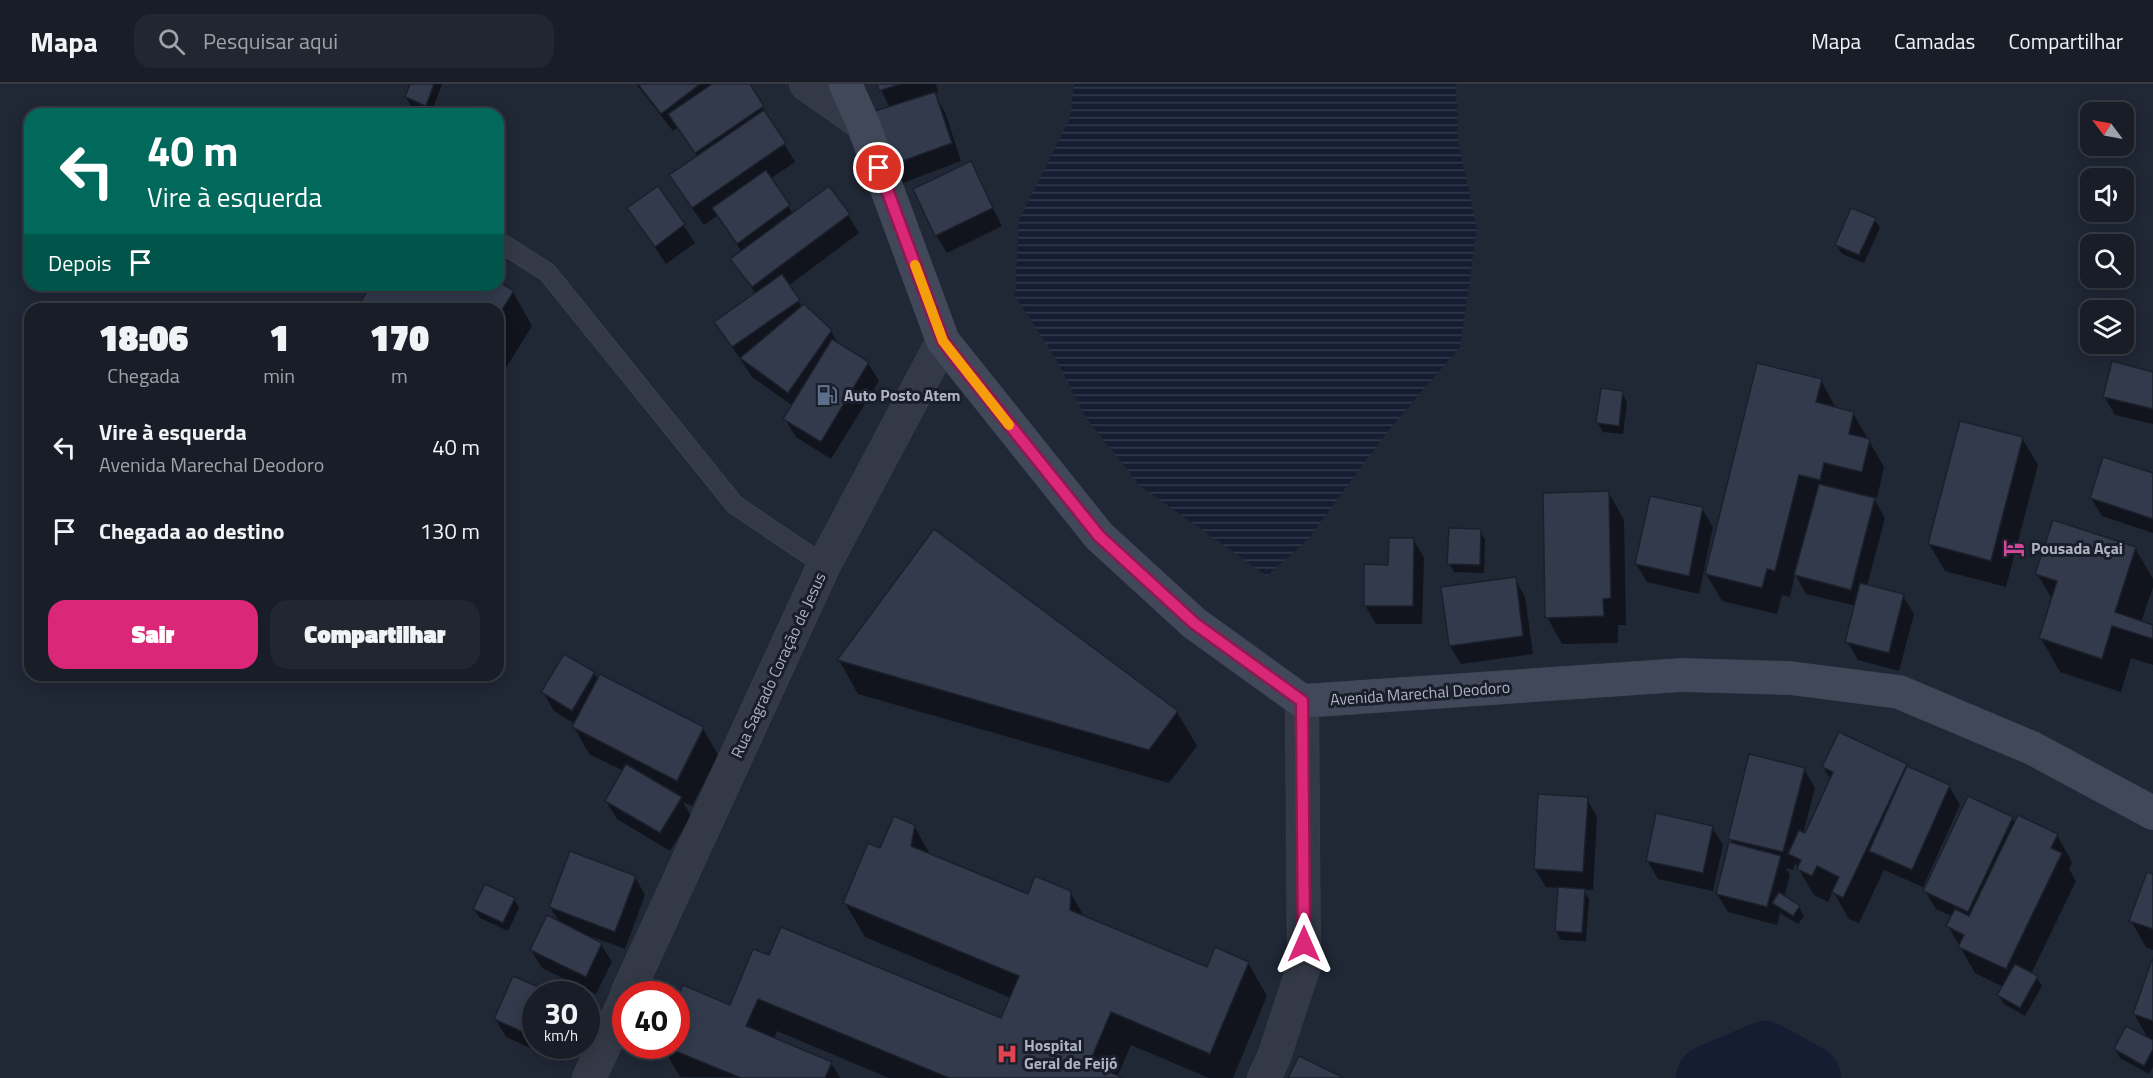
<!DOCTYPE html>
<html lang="pt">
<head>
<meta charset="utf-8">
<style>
  body { margin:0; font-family:"Titillium Web",sans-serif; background:#212630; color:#f1f3f6; height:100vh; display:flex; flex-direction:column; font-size:22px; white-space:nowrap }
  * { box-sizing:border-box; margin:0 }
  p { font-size:20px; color:#9fa2a8 }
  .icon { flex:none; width:33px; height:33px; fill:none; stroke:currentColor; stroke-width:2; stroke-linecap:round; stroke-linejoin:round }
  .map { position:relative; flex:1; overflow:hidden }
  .panel { position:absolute; left:24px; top:219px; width:480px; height:378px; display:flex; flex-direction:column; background:#181d28; border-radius:18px; box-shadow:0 3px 15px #0003,0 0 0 2px #363b45 }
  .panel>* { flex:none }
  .hud { position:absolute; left:24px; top:24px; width:480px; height:183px; border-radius:18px; box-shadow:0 3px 15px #0003,0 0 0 2px #363b45; background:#00695c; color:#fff; overflow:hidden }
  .needle { width:39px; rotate:302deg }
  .fabs { position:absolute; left:2080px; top:18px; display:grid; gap:12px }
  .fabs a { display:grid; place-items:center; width:54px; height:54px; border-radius:12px; background:#181d28; box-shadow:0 3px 15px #0003,0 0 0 2px #363b45; font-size:30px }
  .speed { position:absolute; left:522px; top:897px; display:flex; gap:12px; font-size:30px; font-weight:700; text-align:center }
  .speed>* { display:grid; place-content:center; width:78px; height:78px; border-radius:50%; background:#181d28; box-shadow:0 3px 15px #0003,0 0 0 2px #363b45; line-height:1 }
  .speed small { font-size:15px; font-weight:400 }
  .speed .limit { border:9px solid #d22; background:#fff; color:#111 }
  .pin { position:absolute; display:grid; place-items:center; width:51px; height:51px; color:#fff; margin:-26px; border:3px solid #fff; border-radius:50%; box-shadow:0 2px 6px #0007 }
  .me { position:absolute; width:66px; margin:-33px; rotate:0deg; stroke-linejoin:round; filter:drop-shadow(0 0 4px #0008) }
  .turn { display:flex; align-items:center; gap:21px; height:126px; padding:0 24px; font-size:27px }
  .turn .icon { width:78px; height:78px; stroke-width:2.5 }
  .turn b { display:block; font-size:42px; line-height:51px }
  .then { display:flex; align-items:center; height:57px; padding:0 24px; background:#0003; gap:12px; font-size:22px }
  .eta { display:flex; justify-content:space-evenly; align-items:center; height:102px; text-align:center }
  .eta b { font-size:36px; font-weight:800; line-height:42px }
  .primary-button { display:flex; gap:12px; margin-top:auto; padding:12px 24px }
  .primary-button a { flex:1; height:69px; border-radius:18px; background:#db2777; color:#fff; font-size:24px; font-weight:800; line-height:69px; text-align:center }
  .primary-button a+a { background:#212630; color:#f1f3f6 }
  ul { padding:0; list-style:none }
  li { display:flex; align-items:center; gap:18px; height:84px; padding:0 24px }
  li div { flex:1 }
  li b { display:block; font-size:22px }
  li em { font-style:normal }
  header { display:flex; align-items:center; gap:36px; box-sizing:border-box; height:84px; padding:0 30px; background:#181d28; border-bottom:2px solid #363b45 }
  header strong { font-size:28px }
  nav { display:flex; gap:33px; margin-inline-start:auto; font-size:21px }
  .search { width:420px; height:54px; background:#212630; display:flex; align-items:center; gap:15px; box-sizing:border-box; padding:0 21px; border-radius:18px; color:#9fa2a8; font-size:22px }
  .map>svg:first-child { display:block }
</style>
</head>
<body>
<header>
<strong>Mapa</strong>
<div class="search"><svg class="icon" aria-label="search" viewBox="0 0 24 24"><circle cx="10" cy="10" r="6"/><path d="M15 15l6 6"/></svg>Pesquisar aqui</div>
<nav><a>Mapa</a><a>Camadas</a><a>Compartilhar</a></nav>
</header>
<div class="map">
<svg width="2153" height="994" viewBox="0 0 2153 994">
  <defs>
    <pattern id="water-rules" width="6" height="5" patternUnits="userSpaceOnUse" patternTransform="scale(1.5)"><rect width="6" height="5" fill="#141d31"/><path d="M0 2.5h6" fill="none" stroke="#343b4d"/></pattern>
  </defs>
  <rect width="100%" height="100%" fill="#202735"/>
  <!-- water -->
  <polygon fill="url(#water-rules)" points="1074,0 1456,0 1458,58 1477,145 1460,263 1387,348 1308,455 1267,492 1139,401 1087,335 1053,270 1015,212 1019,136 1070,35"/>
  <!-- shadow -->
  <g fill="#0007">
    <polygon points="412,0 442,0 431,30 411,22 406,13"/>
    <polygon points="636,0 748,0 795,78 770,95 793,130 848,131 859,149 788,202 802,223 831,247 839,262 868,279 879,297 831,375 796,353 785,335 793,322 752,293 716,238 756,210 732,175 742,168 718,131 704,141 682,110 671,92 698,73 678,43 673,47"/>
    <polygon points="878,0 936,0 938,8 934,10 945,28 961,77 903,99 893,80 890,24"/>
    <polygon points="970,79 1002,142 947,169 936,151"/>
    <polygon points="658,104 695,159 666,180 629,124"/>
    <polygon points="1874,135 1880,144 1864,179 1842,170 1837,161"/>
    <polygon points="498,199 513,208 532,242 498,297 498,225 357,225 372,201"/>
    <polygon points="2153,289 2153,340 2115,331 2104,312"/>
    <polygon points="1821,296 1836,325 1853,329 1884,383 1877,414 1873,413 1885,434 1867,502 1903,512 1914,530 1899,587 1858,576 1847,557 1856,522 1806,510 1795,490 1790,513 1782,511 1777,530 1722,517 1706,490"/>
    <polygon points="1622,309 1627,318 1623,350 1603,348 1598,339"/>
    <polygon points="2022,354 2038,381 2006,503 1945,487 1929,460"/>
    <polygon points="2153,391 2153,449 2102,432 2091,414"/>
    <polygon points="1609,409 1624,436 1626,541 1618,541 1618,559 1562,560 1547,533"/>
    <polygon points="1702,425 1713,443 1699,510 1647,498 1636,480"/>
    <polygon points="934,447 1177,628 1197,662 1169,699 858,610 839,576"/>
    <polygon points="1480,447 1485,456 1484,489 1454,488 1449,479"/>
    <polygon points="1413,455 1424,474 1422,540 1376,540 1365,521 1390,482"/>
    <polygon points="2135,464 2153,495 2153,503 2141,538 2153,542 2153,581 2131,574 2121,608 2060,588 2041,554 2053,517 2037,489"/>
    <polygon points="1515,495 1525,513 1533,570 1461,580 1450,562"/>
    <polygon points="594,589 598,596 703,644 718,671 692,722 683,718 691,732 670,767 617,735 606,717 624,687 589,670 574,643 575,640 554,627 543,608"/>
    <polygon points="1905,681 1949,702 1960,721 1923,803 1884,786 1859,839 1849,835 1833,807 1828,818 1814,811 1795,779 1793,786 1786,784 1790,791 1784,813 1799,823 1804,832 1798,840 1780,829 1777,841 1728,828 1717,810 1734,761 1730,754 1804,685 1815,704 1803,750 1806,751 1831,696 1823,683"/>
    <polygon points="1587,715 1597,733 1593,806 1584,806 1589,815 1586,857 1561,856 1556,847 1560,804 1546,803 1535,785"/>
    <polygon points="2012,734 2015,739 2057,751 2072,778 2069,785 2076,797 2031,890 2037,894 2042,902 2025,932 2004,920 1999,911 2003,903 1975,889 1948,842 1953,833 1936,825 1925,807"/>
    <polygon points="914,742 931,772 1029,812 1070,808 1085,834 1207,885 1248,879 1267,912 1233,994 1209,994 1131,961 1117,993 1120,994 889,994 777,947 774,955 831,979 840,994 680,993 662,962 676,962 730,923 754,867 1002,936 1011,914 865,853 845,819 881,766"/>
    <polygon points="1712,743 1723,761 1713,807 1658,795 1647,776"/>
    <polygon points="2153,792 2153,866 2146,863 2131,837"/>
    <polygon points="635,793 645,811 625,865 593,853 593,856 601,860 612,878 596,910 542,884 531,866 560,839 550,823"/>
    <polygon points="514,815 519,824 508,847 480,834 474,825"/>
    <polygon points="2153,877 2153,983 2149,990 2120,974 2115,965 2149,956 2134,930"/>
    <polygon points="514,894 551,910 536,910 536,962 570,962 562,978 506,953 495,935"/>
  </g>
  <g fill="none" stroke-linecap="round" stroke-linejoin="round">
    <!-- river -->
    <polyline stroke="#141d31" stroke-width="66" points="1709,994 1765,970 1808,994"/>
  </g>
  <!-- building -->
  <g fill="#323a4c" stroke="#1b202c" stroke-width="1.5">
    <polygon points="410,0 434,0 426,22 405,13"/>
    <polygon points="638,0 700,0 661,30"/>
    <polygon points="712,0 750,0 764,22 695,69 668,30"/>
    <polygon points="877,0 900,0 879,7"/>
    <polygon points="935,8 952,59 892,81 872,28"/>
    <polygon points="764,26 786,59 692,124 669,91"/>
    <polygon points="971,77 993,124 935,152 913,105"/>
    <polygon points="766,86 790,121 737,160 712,124"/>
    <polygon points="658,102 685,140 655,163 627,124"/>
    <polygon points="829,102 850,130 752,203 730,175"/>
    <polygon points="1851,124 1876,134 1859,171 1835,161"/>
    <polygon points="782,190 800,216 732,263 714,238"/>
    <polygon points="498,197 514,207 498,232 498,225 356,225 371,201 498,201"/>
    <polygon points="804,220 832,246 788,309 740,274"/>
    <polygon points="832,255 869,278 821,358 783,335"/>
    <polygon points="2112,277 2153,288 2153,325 2103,313"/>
    <polygon points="1757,279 1822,295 1816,318 1854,328 1849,350 1870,355 1862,388 1824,379 1820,396 1799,391 1775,487 1767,485 1762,504 1705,490"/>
    <polygon points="1601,304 1623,307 1619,342 1596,339"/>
    <polygon points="1960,337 2023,353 1991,477 1928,460"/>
    <polygon points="2103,373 2153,389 2153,435 2090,414"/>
    <polygon points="1819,400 1875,414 1851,506 1794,491"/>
    <polygon points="1609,407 1611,514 1603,515 1604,532 1545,534 1543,409"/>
    <polygon points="1650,412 1703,423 1689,492 1635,480"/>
    <polygon points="2053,436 2136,463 2115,528 2153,541 2153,555 2112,542 2102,575 2039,554 2057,497 2035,490"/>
    <polygon points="1449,444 1481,445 1480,481 1447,480"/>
    <polygon points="934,445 1178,627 1149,666 837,576"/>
    <polygon points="1389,454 1414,454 1413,522 1364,522 1364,480 1388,481"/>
    <polygon points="1516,493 1523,552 1449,562 1441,503"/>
    <polygon points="1860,499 1904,510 1889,569 1845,558"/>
    <polygon points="564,570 595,588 572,627 541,608"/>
    <polygon points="600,590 704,643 677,697 572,643"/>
    <polygon points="1839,648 1907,680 1843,814 1832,808 1839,793 1817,782 1812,792 1797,785 1801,776 1788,770 1799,746 1805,749 1833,688 1822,683"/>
    <polygon points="1749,670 1805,684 1783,768 1728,755"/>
    <polygon points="626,680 682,713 660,749 605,717"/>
    <polygon points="1907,682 1950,701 1912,786 1869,767"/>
    <polygon points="1538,710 1588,713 1583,788 1534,785"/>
    <polygon points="1968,712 2013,733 1968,828 1923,807"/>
    <polygon points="1656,729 1713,742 1703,789 1646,777"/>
    <polygon points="2018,731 2058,750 2051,764 2062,769 2006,885 1958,863 1964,851 1946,842 1955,825 1969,832"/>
    <polygon points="894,732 915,741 911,762 1028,810 1035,792 1071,807 1070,826 1207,883 1215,863 1249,878 1210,970 1111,928 1089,980 1124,994 949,994 758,915 746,942 832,978 825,994 741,994 663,962 676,962 676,917 683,901 730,921 753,865 769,871 781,843 1001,934 1019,892 843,819 868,759 880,764"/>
    <polygon points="1729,758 1781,772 1767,823 1716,810"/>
    <polygon points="570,767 636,792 615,848 549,823"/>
    <polygon points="2147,788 2153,790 2153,845 2129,837"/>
    <polygon points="485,800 515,814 503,839 473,825"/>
    <polygon points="1558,803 1585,805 1582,849 1555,847"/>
    <polygon points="1779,808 1800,822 1793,832 1772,819"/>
    <polygon points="547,831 602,859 586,893 530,866"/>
    <polygon points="2153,873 2153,937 2133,930"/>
    <polygon points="2015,880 2038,892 2020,924 1997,911"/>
    <polygon points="513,892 555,910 536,910 536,954 494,935"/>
    <polygon points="2126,942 2153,956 2153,965 2144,982 2114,965"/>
    <polygon points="1299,972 1344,994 1288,994"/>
  </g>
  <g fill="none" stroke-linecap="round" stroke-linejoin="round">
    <defs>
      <polyline id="service" points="498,157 547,188 735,421 824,481"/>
      <g id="minor">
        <polyline points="806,0 863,40"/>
        <polyline points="627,910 824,481 943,257"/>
        <polyline points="589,994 626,915"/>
      </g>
      <polyline id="tertiary" points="1264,994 1274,973 1304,882 1302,617"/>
      <polyline id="secondary" points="845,0 863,40 943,257 1099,452 1194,539 1302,617 1682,591 1790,594 1899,608 2032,664 2153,729"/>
    </defs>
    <!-- service casing -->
    <use href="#service" stroke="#3d424f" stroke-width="20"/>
    <!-- minor casing -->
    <use href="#minor" stroke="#3d424f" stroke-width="34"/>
    <!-- tertiary casing -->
    <use href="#tertiary" stroke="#3d424f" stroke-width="34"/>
    <!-- secondary casing -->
    <use href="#secondary" stroke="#3d424f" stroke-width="34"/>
    <!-- service -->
    <use href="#service" stroke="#333946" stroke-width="18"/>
    <!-- minor -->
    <use href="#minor" stroke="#333946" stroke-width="33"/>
    <!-- tertiary -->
    <use href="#tertiary" stroke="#333946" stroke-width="33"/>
    <!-- secondary -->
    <use href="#secondary" stroke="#414859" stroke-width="33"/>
  </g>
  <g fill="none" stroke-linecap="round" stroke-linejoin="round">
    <defs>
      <polyline id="route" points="879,84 943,257 956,274 1099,452 1194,539 1302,617 1304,860"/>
    </defs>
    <!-- route casing -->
    <use href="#route" stroke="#8e194d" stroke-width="15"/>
    <!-- route -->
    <use href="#route" stroke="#db2777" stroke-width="10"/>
    <!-- slow -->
    <polyline stroke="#f59e0b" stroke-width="10" points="915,181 943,257 1009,341"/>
  </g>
  <!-- icons -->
  <defs>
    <symbol id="fuel-bare" viewBox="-9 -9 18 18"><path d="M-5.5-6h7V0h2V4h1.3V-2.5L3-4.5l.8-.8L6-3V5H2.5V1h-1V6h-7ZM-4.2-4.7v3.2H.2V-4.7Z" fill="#5c6f8a" stroke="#191e2a" stroke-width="2.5" paint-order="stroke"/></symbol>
    <symbol id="hotel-bare" viewBox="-9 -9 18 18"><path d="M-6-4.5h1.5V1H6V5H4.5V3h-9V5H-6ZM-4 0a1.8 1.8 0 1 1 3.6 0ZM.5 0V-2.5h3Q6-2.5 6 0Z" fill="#d1479c" stroke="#191e2a" stroke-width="2.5" paint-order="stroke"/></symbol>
    <symbol id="hospital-bare" viewBox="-9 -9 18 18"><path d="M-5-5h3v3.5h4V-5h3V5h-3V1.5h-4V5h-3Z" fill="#e0444e" stroke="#191e2a" stroke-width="2.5" paint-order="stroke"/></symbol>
  </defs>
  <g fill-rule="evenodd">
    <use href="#fuel-bare" x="812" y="296" width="30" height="30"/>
    <use href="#hotel-bare" x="1999" y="449" width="30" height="30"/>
    <use href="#hospital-bare" x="992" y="955" width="30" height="30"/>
  </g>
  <g text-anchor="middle" stroke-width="6" stroke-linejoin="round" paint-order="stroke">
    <!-- poi labels -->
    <g font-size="16" font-weight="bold" fill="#adb3c3" stroke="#191e2a" text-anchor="start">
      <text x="844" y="317">Auto Posto Atem</text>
      <text x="2031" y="470">Pousada Açai</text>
      <text x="1024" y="967">Hospital<tspan x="1024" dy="18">Geral de Feijó</tspan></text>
    </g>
    <!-- street labels -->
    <g font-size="16" fill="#adb3c3" stroke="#191e2a">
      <text transform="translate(778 581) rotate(-65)" y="6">Rua Sagrado Coração de Jesus</text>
      <text transform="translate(1420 609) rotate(-4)" y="6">Avenida Marechal Deodoro</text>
    </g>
  </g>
</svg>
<div class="fabs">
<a><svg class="needle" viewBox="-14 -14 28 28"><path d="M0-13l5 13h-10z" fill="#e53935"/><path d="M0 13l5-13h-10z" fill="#9fa2a8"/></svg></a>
<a><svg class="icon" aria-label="sound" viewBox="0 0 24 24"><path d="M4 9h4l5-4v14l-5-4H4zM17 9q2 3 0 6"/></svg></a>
<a><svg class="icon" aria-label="search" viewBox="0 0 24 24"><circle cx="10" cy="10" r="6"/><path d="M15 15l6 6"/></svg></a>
<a><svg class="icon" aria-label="layers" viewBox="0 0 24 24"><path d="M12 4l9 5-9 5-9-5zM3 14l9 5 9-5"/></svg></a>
</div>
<div class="speed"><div>30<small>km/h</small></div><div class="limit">40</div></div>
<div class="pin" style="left:879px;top:84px;background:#d93025"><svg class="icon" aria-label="arrive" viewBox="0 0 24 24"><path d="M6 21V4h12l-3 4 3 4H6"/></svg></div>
<svg class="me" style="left:1304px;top:860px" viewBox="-20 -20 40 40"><path d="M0-17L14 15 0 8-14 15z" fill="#db2777" stroke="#fff" stroke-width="4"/></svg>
<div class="hud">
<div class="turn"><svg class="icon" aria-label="left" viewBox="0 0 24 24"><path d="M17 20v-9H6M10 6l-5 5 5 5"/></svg><div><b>40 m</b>Vire à esquerda</div></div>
<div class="then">Depois<svg class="icon" aria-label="arrive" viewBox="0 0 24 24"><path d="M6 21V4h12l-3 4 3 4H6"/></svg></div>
</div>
<section class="panel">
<div class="eta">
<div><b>18:06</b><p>Chegada</p></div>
<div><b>1</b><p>min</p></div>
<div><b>170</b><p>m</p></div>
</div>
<ul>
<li><svg class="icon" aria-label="left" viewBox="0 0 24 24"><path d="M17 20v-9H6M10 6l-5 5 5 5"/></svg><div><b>Vire à esquerda</b><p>Avenida Marechal Deodoro</p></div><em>40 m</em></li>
<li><svg class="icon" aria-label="arrive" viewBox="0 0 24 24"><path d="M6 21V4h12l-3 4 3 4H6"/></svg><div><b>Chegada ao destino</b></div><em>130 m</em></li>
</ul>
<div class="primary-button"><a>Sair</a><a>Compartilhar</a></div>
</section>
</div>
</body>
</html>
